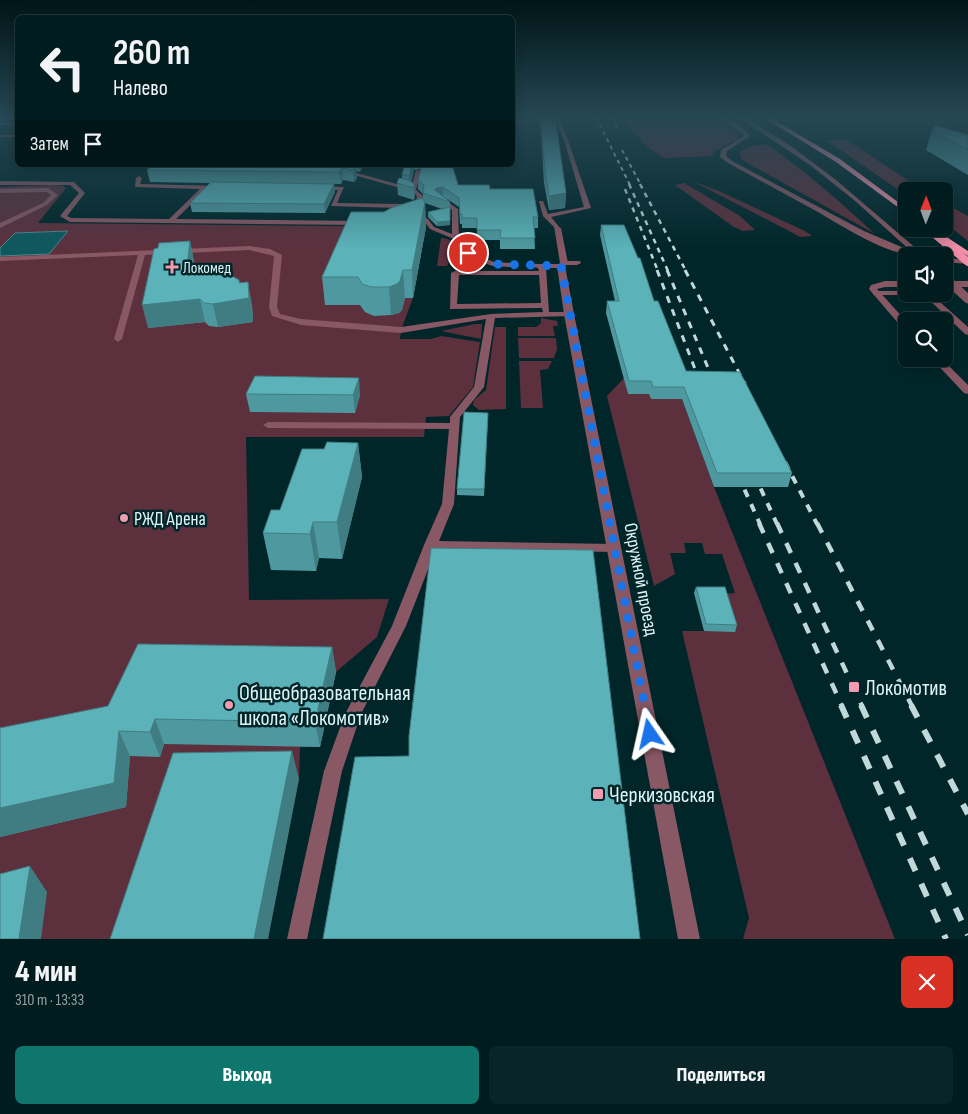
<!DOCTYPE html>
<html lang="ru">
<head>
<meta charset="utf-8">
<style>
  body { margin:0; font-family:"Sofia Sans Condensed",sans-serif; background:#0a2528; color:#f1f3f6; height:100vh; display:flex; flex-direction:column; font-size:19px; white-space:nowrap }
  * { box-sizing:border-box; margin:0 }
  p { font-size:16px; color:#95a1a4 }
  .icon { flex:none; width:28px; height:28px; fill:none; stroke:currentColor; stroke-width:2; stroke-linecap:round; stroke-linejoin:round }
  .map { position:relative; height:939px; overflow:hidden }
  .details { display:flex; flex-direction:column; background:#001c1f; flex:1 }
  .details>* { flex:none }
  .banner { position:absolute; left:15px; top:15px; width:500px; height:152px; border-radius:8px; box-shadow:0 2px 12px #0003,0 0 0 1px #223a3d; background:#001c1f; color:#f1f3f6; overflow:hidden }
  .needle { width:32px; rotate:1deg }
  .tools { position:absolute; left:898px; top:182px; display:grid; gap:10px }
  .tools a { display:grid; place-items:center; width:55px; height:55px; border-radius:8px; background:#001c1f; box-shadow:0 2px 12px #0003,0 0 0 1px #223a3d; font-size:25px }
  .pin { position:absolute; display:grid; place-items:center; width:42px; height:42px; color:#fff; margin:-21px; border:2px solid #fff; border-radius:50%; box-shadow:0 1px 5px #0007 }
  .me { position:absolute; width:55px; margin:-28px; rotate:349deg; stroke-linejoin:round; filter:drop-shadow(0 0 4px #0008) }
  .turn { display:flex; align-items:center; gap:18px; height:105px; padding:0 15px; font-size:22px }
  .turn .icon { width:65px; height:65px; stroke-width:2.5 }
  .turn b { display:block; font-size:35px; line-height:42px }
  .then { display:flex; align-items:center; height:48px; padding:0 15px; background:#0003; gap:10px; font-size:19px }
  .round { display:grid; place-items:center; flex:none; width:52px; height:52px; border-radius:8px; background:#0a2528 }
  .summary { display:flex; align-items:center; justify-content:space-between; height:85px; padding:0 15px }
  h1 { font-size:30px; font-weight:800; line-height:38px }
  .button { display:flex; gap:10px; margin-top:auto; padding:10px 15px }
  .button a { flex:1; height:58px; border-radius:8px; background:#0f766e; color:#fff; font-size:20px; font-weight:800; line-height:58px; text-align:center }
  .button a+a { background:#0a2528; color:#f1f3f6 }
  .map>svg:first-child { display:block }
</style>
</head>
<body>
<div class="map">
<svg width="968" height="939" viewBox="0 0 968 939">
  <rect width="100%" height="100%" fill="#002629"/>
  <!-- green -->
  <g fill="#5d303d">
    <polygon points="621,117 710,117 737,132 739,138 712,153 714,156 664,158 646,146"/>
    <polygon points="826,140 847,140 924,191 906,191 906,195"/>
    <path d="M766,144C806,171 840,202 875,234L744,161L740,157V152L748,147Z"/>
    <polygon points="692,181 719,191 805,231 812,236 800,237 793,233"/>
    <polygon points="684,183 740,216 755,230 743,231 734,227 675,185"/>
    <polygon points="52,185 63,186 66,188 38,223 426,227 413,298 401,330 400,339 431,339 441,336 480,342 473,387 449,416 426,417 424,437 246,437 249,600 389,599 377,637 336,672 320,747 300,747 299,779 268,939 0,939 0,187"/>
    <polygon points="944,203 968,216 968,241 944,222"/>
    <path d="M441,238C460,239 454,254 447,266H437Z"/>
    <polygon points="541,318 557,321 558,326 553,326 555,336 518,336 518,327 536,327 541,323"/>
    <polygon points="475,324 482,324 481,339 441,331"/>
    <polygon points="495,327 506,327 506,409 479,410 473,405 474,400 486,390"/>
    <polygon points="518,338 556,338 557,349 554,358 519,358"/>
    <polygon points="519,361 552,361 548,369 540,370 543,408 521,408"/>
    <polygon points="624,378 628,394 649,394 652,399 682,399 714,487 895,939 743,939 749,918 682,631 735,631 723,594 735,593 722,554 705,554 702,543 684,543 686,553 670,553 675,574 654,586 607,396"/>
  </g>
  <!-- water -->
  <polygon fill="#0f595e" stroke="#4d888c" points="68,231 49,254 0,256 0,248 15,233"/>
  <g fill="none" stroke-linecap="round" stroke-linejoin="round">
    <!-- service -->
    <g fill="#885864" fill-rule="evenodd">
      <polygon points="554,117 558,117 568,140 591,208 551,217 560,228 557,230 543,216 539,201 543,201 548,214 584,207 564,140"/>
      <rect x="0" y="123" width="18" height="2"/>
      <rect x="0" y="135" width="18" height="2"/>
      <polygon points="416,170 421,171 416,190 423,196 419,215 428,219 434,227 452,234 452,210 437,199 442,198 458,209 459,238 477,255 494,262 512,263 512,267 493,266 471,259 454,239 430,229 424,221 414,217 413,213 409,213 400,208 331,206 338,190 321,190 318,188 321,186 344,187 337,203 401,204 414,211 417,196 411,191 354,175 357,173 411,188"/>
      <polygon points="139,176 142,178 140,184 222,186 222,188 220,189 207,189 176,219 360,221 363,223 360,225 70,222 60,216 79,193 70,185 0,185 0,181 74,182 85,193 67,216 71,218 169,219 200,189 135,187 136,178"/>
      <polygon points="48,188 58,195 47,205 0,228 0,223 43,203 51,195 47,192 0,193 0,189"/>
      <path d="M249,246L270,249L282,255L277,307L280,314L301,319L401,327L491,314L543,312L542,308L450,309L451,273L455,271H539L538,268L529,266L533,264H561L564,261H580L581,263L577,265H564L561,268H546L549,312H572V316L495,318L484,387L460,417L454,504L439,541L614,544L619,545L620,548L619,551L614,552L436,549L406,626L361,714L342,771L307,939H287L324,771L345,714L392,626L424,545L442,504L449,429L268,428L263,425L268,422L450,423V417L474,387L486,319L401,333L301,325L272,316L269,307L274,256L249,250L145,255L122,339L118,342L114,339L138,255L0,261V257ZM459,275H539L541,303L457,304Z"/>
      <polygon points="873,291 906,291 906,294 909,294 906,295 873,295"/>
      <polygon points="923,294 931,294 968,327 968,335 965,334"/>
    </g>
    <!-- minor -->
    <g fill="#885864" fill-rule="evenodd">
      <rect x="0" y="117" width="18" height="3"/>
      <path d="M720,117C731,117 743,127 750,136L727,151L726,156L732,161L864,231L911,251L854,200L810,165L738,117H744L791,146L836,180L925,256C890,258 846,228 816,211C787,195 757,179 728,163L720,157L721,150L744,136Z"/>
      <polygon points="512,119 524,121 512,123"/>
      <polygon points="554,226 561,228 568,263 565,266 574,314 700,939 678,939 564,314 557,266 560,263"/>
      <polygon points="944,258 968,260 968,264 944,262"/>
      <polygon points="885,281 906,281 906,287 885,287 877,289 906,321 906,330 903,329 869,289 871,285"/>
      <rect x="944" y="281" width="24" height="6"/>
      <polygon points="932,359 942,359 968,385 968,394 964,393"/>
    </g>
    <!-- primary -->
    <g fill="#f18ea8" fill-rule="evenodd">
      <polygon points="763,117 769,117 840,159 906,208 906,213 836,162"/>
      <polygon points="936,234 942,234 968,251 968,256 936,238"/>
    </g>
    <!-- rail-far5 -->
    <g stroke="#c1d8db" stroke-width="2" stroke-dasharray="4 4" stroke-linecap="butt">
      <polyline points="596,117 630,185"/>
      <polyline points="611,117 619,130"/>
      <polyline points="622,150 641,185"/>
    </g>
    <!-- rail-far4 -->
    <g stroke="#c1d8db" stroke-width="2.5" stroke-dasharray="5 5" stroke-linecap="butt">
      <polyline points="629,184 668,271"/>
      <polyline points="640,184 686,271"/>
      <polyline points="625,189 658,271"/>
    </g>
    <!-- rail-far3 -->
    <g stroke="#c1d8db" stroke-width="3" stroke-dasharray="7 7" stroke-linecap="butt">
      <polyline points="657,270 700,382"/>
      <polyline points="667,270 714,382"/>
      <polyline points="685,270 744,382"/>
    </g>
    <!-- rail-far2 -->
    <g stroke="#c1d8db" stroke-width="4" stroke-dasharray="8 8" stroke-linecap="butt">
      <polyline points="699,381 701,385"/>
      <polyline points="714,381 715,384"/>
      <polyline points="743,381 745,384"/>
      <polyline points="785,462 817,524"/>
      <polyline points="754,474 777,524"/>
      <polyline points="738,475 760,524"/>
    </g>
    <!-- rail-far1 -->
    <g stroke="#c1d8db" stroke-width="4.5" stroke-dasharray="11 11" stroke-linecap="butt">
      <polyline points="759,523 842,706"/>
      <polyline points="777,523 862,706"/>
      <polyline points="817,523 912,706"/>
    </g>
    <!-- rail -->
    <g stroke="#c1d8db" stroke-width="6" stroke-dasharray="14 14" stroke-linecap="butt">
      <polyline points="841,705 946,939"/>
      <polyline points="861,705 968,935"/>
      <polyline points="911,705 968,814"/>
    </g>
    <!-- minor-bridge -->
    <polyline stroke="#885864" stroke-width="9" points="944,277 968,299"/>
    <!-- primary-bridge -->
    <polyline stroke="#f18ea8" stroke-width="8" points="931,231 968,262"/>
  </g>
  <!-- wall -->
  <g fill="#4e999f">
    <polygon points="540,117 555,117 566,193 565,208 549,210 544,183"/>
    <polygon points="932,130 968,135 968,175 926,150"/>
    <polygon points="153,165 363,165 360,172 356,171 357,178 354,182 343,180 341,184 334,184 335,192 325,213 192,212 190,203 210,183 150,182 147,170"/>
    <polygon points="405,165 452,165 458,185 490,189 538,217 538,228 534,228 535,249 500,249 500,240 477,240 477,228 462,228 462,224 460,224 459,207 446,198 450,202 450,225 437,226 428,217 428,212 442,209 425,203 426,227 413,298 405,298 402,310 399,313 391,315 374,316 365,312 360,305 325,305 322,277 384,212 423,200 423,194 418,189 418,180 421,169 414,170 411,182 414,184 414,200 398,195 397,183 402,178 402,174"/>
    <polygon points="601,225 654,301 686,371 792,473 788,487 714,487 682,399 651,399 649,394 628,394 606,313 607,301 615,301 600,235"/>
    <polygon points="190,241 194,262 193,275 239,280 240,283 252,305 253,322 218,327 209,326 205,322 148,328 158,248"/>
    <polygon points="246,394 360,395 355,413 250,412"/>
    <polygon points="488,413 484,496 457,495 457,489"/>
    <polygon points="358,443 362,477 342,559 319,558 316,571 271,570 263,533 324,449"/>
    <polygon points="696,587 737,625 735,632 704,631 694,593"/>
    <polygon points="332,647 336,672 320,747 164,744 160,757 130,756 126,807 0,837 0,728 108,706"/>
  </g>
  <!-- shaded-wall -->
  <g fill="#407d82">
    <polygon points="351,165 355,165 357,178 354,182 353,170"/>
    <polygon points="359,165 363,165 360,172"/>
    <polygon points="412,165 414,165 414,170 410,186 409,176"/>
    <polygon points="342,168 343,180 341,184 339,172"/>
    <polygon points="334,184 335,192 325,213 324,204"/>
    <polygon points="414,184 415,197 414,200"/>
    <polygon points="443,187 443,196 435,190 436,188"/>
    <polygon points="566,193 565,208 549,210 549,196"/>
    <polygon points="425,202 426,227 413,298 412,270"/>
    <polygon points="450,221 450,225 437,226 437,222"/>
    <polygon points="190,241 194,262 191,298 186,275"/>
    <polygon points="403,270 405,298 402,310 399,313 391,315 389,287"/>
    <polygon points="239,280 243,299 248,282 252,305 253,322 218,327 213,304"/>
    <polygon points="200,299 205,322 148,328 142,305"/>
    <polygon points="359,378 360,395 355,413 353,395"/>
    <polygon points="358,443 362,477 342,559 337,522"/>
    <polygon points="313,522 319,558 316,571 310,534"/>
    <polygon points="332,647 336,672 320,747 315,722"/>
    <polygon points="155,719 164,744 160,757 150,732"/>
    <polygon points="119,731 130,756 126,807 0,837 0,808"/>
    <polygon points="292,751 299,779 268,939 254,939"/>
    <polygon points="30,866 47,892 41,939 19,939"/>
  </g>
  <!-- building -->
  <g fill="#5bb2b9" stroke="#407d82">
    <polygon points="540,117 555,117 566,193 549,196 545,169"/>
    <polygon points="935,125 968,135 968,150 932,130"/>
    <polygon points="153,165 354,165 355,166 353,170 342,168 339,172 147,170"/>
    <polygon points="405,165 412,165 409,176 402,174"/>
    <polygon points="422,165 452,165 458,185 489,185 490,189 533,189 538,217 533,217 535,238 500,238 501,230 477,230 477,218 462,218 462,214 460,214 459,198 443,187 436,188 435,190 450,202 423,193 424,185 418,180"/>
    <polygon points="399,178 409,180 414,184 414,188 397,183"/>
    <polygon points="211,182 334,184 324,204 190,203"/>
    <polygon points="422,198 425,202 412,270 403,270 400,281 397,284 389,287 371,287 362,284 358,277 322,277 351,212 384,212 391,208"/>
    <polygon points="450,207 450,221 437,222 428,212"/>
    <polygon points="601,225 624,225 638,258 640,258 654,301 658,301 686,371 740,372 792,473 717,473 684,387 653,387 651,381 629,381 607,301 619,301"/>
    <polygon points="190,241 186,275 225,272 239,280 239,283 248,282 249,298 213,304 204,303 200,299 142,305 154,249 158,248 159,243"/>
    <polygon points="255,376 359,378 353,395 246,394"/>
    <polygon points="464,412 488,413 484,489 457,489"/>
    <polygon points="327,442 358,443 337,522 313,522 310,534 263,533 271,510 280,510 302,449 324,449"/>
    <polygon points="431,548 593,550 640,939 323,939 355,757 409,756 409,736"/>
    <polygon points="696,587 725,587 737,625 706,624"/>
    <polygon points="138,644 332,647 315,722 155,719 150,732 119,731 114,783 0,808 0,728 108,706"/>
    <polygon points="292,751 254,939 110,939 173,753"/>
    <polygon points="30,866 19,939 0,939 0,874"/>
  </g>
  <!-- sky -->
  <linearGradient id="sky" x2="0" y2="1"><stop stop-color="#001517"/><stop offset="0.47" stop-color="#264754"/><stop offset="1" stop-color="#264754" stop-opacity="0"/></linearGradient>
  <rect width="968" height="249" fill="url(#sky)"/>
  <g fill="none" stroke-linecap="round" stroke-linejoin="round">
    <!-- route -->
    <polyline stroke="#1a73e8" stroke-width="9" stroke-dasharray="0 16.2" points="468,253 493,264 561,266 650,734"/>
  </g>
  <!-- markers -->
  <g fill="#f29ab0" stroke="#002629" stroke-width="2">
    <path d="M169.5 259.5h5v5h5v5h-5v5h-5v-5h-5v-5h5z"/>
    <circle cx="124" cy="518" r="5"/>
    <rect x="848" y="681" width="12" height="12" rx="2.5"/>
    <circle cx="229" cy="705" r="5"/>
    <rect x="592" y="788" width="12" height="12" rx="2.5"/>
  </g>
  <g text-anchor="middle" stroke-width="5" stroke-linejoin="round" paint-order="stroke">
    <!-- far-poi labels -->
    <g font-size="16" fill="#dff4f6" stroke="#002629" text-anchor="start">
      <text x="183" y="273">Локомед</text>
    </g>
    <!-- poi labels -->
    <g font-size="19" fill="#dff4f6" stroke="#002629" text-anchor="start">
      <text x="134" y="525">РЖД Арена</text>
    </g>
    <!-- street labels -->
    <g font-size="19" fill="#dff4f6" stroke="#002629">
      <text transform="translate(642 579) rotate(79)" y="7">Окружной проезд</text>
    </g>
    <!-- near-poi labels -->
    <g font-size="22" fill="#dff4f6" stroke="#002629" text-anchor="start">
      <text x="865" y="695">Локомотив</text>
      <text x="239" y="700">Общеобразовательная<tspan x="239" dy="25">школа «Локомотив»</tspan></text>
      <text x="609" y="802">Черкизовская</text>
    </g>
  </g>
</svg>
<div class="tools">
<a><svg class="needle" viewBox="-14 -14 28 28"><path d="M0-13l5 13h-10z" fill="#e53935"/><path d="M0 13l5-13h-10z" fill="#95a1a4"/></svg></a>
<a><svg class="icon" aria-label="sound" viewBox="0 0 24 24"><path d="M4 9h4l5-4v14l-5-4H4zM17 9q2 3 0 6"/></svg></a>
<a><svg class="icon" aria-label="search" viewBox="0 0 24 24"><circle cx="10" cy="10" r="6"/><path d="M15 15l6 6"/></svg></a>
</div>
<div class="pin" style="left:468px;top:253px;background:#d93025"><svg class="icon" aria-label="arrive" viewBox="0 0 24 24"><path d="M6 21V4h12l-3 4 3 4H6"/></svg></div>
<svg class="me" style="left:650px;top:734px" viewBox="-20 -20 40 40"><path d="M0-17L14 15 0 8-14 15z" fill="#1a73e8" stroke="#fff" stroke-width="4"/></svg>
<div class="banner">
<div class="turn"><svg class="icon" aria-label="left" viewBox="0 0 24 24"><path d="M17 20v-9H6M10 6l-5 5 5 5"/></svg><div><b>260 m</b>Налево</div></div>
<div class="then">Затем<svg class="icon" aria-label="arrive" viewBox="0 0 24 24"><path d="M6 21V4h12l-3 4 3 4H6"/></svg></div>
</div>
</div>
<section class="details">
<div class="summary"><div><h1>4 мин</h1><p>310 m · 13:33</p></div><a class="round" style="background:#d93025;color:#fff"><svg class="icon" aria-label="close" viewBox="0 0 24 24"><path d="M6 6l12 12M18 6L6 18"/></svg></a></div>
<div class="button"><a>Выход</a><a>Поделиться</a></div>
</section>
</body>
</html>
